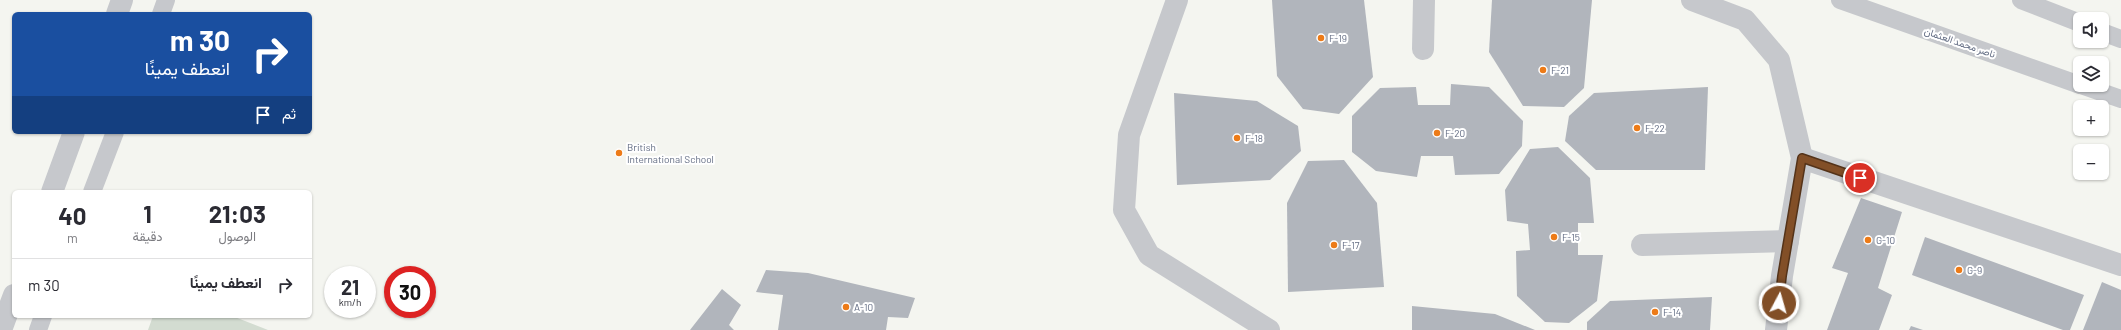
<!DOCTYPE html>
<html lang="ar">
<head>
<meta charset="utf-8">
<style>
  body { margin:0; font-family:Barlow,Vazirmatn,sans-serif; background:#f2f2f3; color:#2b2b33; direction:rtl; height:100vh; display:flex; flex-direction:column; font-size:15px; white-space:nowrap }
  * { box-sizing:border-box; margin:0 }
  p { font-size:13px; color:#7c7c81 }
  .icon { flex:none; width:22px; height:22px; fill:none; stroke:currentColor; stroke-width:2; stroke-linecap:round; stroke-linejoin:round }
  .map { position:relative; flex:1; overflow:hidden; direction:ltr }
  .drawer { position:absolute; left:12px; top:190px; width:300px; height:128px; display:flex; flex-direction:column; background:#fff; border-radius:6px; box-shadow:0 1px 3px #0004; direction:rtl }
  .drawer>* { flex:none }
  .banner { position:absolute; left:12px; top:12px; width:300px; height:122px; border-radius:6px; box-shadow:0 1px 3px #0004; direction:rtl; background:#1a4fa0; color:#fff; overflow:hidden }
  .buttons { position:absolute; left:2073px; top:12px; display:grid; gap:8px }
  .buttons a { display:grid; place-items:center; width:36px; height:36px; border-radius:6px; background:#fff; box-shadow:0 1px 3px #0004; font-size:20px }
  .speed { position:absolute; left:324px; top:266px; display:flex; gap:8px; font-size:20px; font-weight:700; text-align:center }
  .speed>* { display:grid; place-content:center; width:52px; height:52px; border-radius:50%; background:#fff; box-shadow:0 1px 3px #0004; line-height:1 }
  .speed small { font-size:10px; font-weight:400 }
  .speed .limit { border:6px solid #d22; background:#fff; color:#111 }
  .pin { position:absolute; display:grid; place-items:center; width:34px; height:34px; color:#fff; margin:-17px; border:2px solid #fff; border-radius:50%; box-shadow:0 1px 4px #0007 }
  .me { position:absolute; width:44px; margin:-22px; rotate:6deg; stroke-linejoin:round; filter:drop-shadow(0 0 3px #0008) }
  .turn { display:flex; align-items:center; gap:14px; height:84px; padding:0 16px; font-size:18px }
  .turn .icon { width:52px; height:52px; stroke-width:2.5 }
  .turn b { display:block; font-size:28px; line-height:34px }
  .then { display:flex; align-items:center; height:38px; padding:0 16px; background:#0003; gap:8px; font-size:15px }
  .eta { display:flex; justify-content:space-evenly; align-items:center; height:68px; text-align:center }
  .eta b { font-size:24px; font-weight:700; line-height:28px }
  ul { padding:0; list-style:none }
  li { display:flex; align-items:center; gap:12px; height:52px; padding:0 16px; border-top:1px solid #e1e1e2 }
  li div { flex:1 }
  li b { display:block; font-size:15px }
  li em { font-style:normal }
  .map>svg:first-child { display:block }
</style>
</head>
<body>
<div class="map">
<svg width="2121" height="330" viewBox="0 0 2121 330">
  <rect width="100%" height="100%" fill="#f4f5f0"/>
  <!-- green -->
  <polygon fill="#d3dcd1" points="153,316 232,316 268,330 148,330"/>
  <!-- building -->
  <g fill="#b1b5bc">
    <polygon points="1272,0 1364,0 1373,77 1339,114 1303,109 1277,76"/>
    <polygon points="1492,0 1592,0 1584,88 1564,107 1523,106 1489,52"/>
    <polygon points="1451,84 1489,87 1523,121 1522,146 1499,174 1455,175 1453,156 1421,156 1417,177 1376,171 1352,152 1352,116 1380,88 1416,87 1418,105 1450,105"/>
    <polygon points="1708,87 1705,170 1596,170 1565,141 1569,116 1594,93"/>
    <polygon points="1174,93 1257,101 1298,126 1301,151 1270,180 1177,185"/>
    <polygon points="1558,147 1590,178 1594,223 1578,223 1578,255 1603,255 1597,301 1569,323 1545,322 1517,296 1516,251 1530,250 1528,224 1507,221 1505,190 1530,149"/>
    <polygon points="1344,160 1377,203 1384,287 1288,292 1287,203 1308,161"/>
    <polygon points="1861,198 1902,212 1878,288 1892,295 1879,330 1827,330 1848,273 1832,268"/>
    <polygon points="1925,237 2084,295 2070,330 2063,330 1912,275"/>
    <polygon points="766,270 808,273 915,298 908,318 888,317 886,330 778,330 783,295 756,292"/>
    <polygon points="2102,282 2121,290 2121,330 2083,330"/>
    <polygon points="722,289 741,305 729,325 734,330 690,330"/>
    <polygon points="1712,297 1710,330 1587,330 1587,322 1610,301"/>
    <polygon points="1412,306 1495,314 1535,330 1412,330"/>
    <polygon points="1911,326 1923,330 1909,330"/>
  </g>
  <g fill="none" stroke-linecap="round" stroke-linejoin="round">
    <!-- lane -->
    <g stroke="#c6c8cc" stroke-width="18">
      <polyline points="1840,0 2080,85"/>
      <polyline points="2021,0 2080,23"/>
      <polyline points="161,14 166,0"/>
      <polyline points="2102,32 2121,39"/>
      <polyline points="2081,85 2121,99"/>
      <polyline points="92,192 115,132"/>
      <polyline points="38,330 43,316"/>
    </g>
    <!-- street -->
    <g stroke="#c6c8cc" stroke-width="22">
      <polyline points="1177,0 1129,135 1124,210 1149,255 1269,330"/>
      <polyline points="1692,0 1745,20 1779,60 1802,158 1782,276 1776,330"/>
      <polyline points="117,14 122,0"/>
      <polyline points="1423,49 1424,0"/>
      <polyline points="1802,158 2121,265"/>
      <polyline points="52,192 74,132"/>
      <polyline points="1642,245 1788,241"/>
      <polyline points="1,330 14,295"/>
    </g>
  </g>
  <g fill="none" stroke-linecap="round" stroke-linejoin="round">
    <defs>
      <polyline id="route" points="1779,303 1782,276 1802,158 1860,178"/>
    </defs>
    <!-- route casing -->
    <use href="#route" stroke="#543319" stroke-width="10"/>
    <!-- route -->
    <use href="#route" stroke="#824f27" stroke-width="7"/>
  </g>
  <!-- markers -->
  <g fill="#ed7b18" stroke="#fff" stroke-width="1.5">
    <circle cx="1321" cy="38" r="4"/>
    <circle cx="1543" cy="70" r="4"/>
    <circle cx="1637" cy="128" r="4"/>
    <circle cx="1437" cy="133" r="4"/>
    <circle cx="1237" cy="138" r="4"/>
    <circle cx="619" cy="153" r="4"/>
    <circle cx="1554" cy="237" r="4"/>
    <circle cx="1868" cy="240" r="4"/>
    <circle cx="1334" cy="245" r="4"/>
    <circle cx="1959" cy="270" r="4"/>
    <circle cx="846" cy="307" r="4"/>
    <circle cx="1655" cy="312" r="4"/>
  </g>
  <g text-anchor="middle" stroke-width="4" stroke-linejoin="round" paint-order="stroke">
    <!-- poi labels -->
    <g font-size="10" fill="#626c83" stroke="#fff" text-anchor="start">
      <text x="1329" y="42">F-19</text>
      <text x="1551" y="74">F-21</text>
      <text x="1645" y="132">F-22</text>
      <text x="1445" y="137">F-20</text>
      <text x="1245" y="142">F-18</text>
      <text x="627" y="151">British<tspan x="627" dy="12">International School</tspan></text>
      <text x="1562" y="241">F-15</text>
      <text x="1876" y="244">G-10</text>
      <text x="1342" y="249">F-17</text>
      <text x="1967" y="274">G-9</text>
      <text x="854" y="311">A-10</text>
      <text x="1663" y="316">F-14</text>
    </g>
    <!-- street labels -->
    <g font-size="10" fill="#626c83" stroke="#fff">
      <text transform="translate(1960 42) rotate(19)" y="4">ناصر محمد العثمان</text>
    </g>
  </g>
</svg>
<div class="buttons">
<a><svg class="icon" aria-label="sound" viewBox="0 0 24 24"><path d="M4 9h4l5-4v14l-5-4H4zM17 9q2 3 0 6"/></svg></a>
<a><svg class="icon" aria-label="layers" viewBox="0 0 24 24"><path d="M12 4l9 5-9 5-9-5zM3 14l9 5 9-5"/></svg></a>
<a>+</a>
<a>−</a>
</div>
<div class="speed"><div>21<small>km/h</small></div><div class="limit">30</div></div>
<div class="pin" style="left:1860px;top:178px;background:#d93025"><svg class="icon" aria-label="arrive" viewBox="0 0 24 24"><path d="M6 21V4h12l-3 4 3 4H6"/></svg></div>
<svg class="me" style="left:1779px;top:303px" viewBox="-20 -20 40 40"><circle r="17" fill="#824f27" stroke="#fff" stroke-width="3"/><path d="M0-11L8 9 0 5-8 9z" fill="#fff"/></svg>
<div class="banner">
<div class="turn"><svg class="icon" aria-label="right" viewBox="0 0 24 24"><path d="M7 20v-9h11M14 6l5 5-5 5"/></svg><div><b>30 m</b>انعطف يمينًا</div></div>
<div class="then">ثم<svg class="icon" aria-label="arrive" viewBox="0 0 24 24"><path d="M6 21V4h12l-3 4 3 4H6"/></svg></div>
</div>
<section class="drawer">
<div class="eta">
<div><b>21:03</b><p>الوصول</p></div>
<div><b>1</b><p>دقيقة</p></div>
<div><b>40</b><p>m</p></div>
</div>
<ul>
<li><svg class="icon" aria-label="right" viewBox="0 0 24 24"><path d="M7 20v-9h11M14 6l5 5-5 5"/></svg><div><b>انعطف يمينًا</b></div><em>30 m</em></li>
</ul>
</section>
</div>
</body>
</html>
